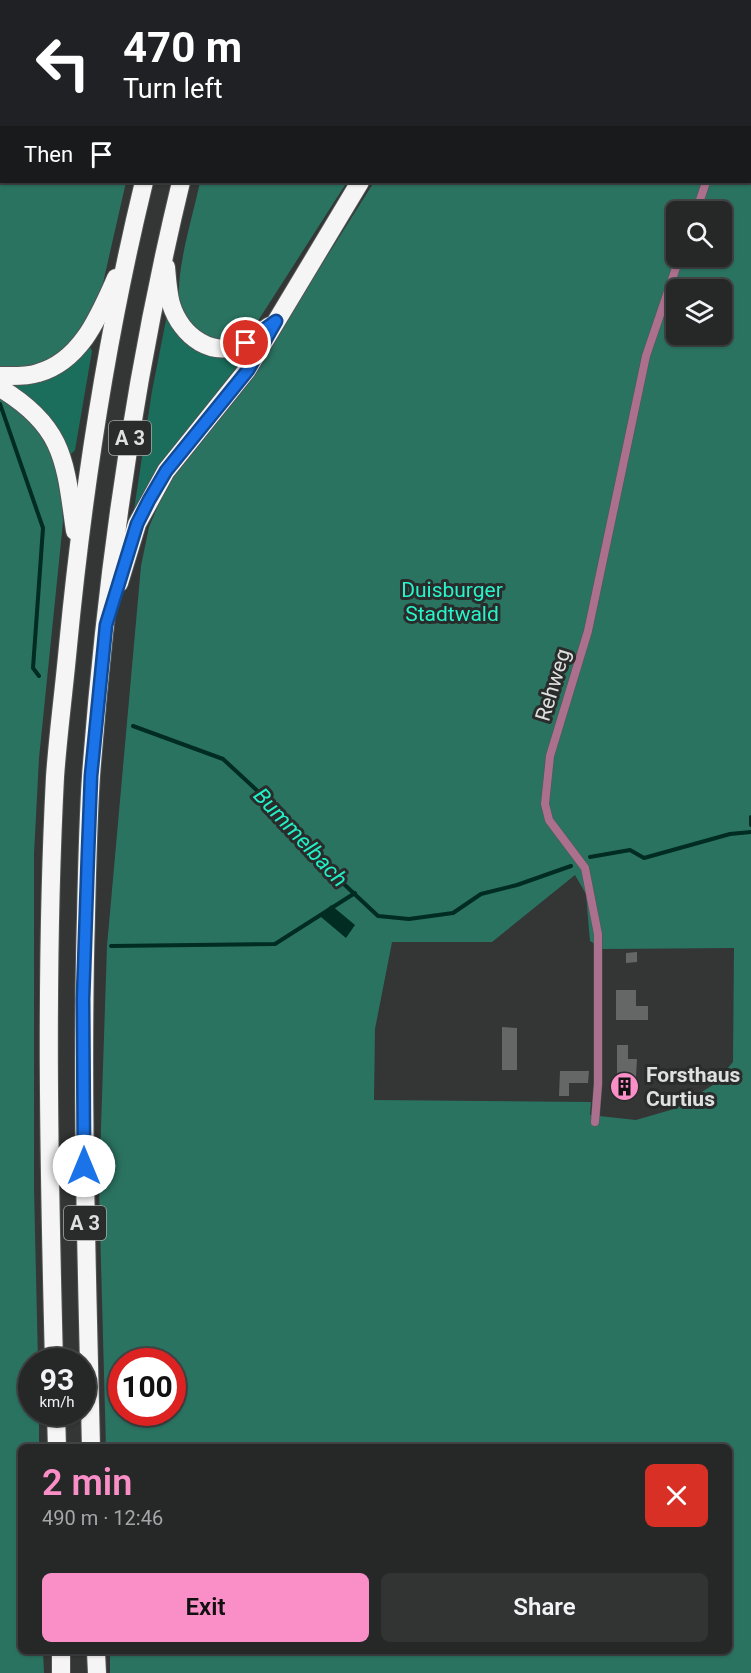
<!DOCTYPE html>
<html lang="en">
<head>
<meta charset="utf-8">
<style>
  body { margin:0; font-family:Roboto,sans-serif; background:#323434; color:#f1f3f6; height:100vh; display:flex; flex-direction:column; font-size:22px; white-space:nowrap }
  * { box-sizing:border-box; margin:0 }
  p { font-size:20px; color:#a4a6a8 }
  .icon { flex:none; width:33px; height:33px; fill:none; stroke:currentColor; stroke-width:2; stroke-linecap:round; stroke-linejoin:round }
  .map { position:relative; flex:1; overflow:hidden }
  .panel { position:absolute; left:18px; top:1444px; width:714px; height:210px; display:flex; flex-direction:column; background:#262828; border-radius:9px; box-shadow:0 2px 4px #0004,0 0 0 2px #424445 }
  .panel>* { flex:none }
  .guide { position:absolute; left:0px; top:0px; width:752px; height:183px; box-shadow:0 2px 4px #0004,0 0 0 2px #424445; background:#202124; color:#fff; overflow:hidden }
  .tools { position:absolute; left:666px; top:201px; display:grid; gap:12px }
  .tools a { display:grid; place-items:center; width:66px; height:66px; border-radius:9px; background:#262828; box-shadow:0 2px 4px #0004,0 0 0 2px #424445; font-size:30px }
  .speed { position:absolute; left:18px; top:1348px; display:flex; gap:12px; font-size:30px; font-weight:700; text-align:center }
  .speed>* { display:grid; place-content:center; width:78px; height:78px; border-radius:50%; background:#262828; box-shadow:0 2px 4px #0004,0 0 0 2px #424445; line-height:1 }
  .speed small { font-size:15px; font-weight:400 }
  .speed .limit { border:9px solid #d22; background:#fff; color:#111 }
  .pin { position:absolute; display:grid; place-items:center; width:51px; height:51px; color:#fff; margin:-26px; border:3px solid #fff; border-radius:50%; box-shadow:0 2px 6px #0007 }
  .me { position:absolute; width:66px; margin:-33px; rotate:0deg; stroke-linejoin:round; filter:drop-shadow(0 0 4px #0008) }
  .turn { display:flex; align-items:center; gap:21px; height:126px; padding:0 24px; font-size:27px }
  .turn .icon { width:78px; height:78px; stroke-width:2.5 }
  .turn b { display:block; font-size:42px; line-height:51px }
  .then { display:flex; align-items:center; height:57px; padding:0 24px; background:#0003; gap:12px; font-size:22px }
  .round { display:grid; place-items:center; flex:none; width:63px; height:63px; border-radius:9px; background:#323434 }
  .headline { display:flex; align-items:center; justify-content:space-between; height:102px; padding:0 24px }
  h1 { font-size:36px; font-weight:600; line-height:45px; color:#fa8fc7 }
  .action { display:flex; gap:12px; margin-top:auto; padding:12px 24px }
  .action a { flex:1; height:69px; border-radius:9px; background:#fa8fc7; color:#111; font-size:24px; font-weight:600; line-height:69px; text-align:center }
  .action a+a { background:#323434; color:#f1f3f6 }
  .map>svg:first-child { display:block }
</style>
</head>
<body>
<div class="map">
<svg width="751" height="1673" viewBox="0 0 751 1673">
  <rect width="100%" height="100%" fill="#333635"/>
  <!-- green -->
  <g fill="#1b6e5c">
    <polygon points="167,315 250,350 158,467 136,510 134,510 152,391"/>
    <polygon points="87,347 90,347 92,351 75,450 71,454 59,432 10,386 11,382"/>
  </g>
  <!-- forest -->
  <g fill="#2b7361" fill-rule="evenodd">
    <polygon points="0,0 171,0 2,2 2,182 126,182 98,305 88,326 53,362 0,371"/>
    <polygon points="248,0 443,0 247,2"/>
    <path d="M484,0H751V1673H110V1652H729V1448H106L99,1188L107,946L141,566L149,527L166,487L196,442L295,307L374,182H750V2L483,1ZM676,212H722V256H676ZM676,290H722V334H676ZM575,875L586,894L590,941L603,949L734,948L733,1062L713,1085L674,1109L636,1120L590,1115L591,1102L374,1100L375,1029L392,942H492ZM122,1362H172V1413H122Z"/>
    <path d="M200,182H347L254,327C240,339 226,345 208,337C193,331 180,316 179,299C177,265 193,216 200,182Z"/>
    <polygon points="0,395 46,434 61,476 63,522 39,758 34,854 34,1189 38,1362 32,1362 32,1413 39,1413 39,1447 21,1448 21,1652 43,1652 44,1673 0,1673"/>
  </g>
  <!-- water -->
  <polygon fill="#002c22" points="331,905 355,925 346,938 321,917"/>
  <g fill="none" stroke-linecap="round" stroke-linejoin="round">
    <!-- stream -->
    <g stroke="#002c22" stroke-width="4">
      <polyline points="0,404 43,528 33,668 39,676"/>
      <polyline points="133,726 223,759 277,809 298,841 378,916 409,919 453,913 481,894 517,885 571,866"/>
      <polyline points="751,817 751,825"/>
      <polyline points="590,857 630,850 644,858 730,834 751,832"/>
      <polyline points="111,946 275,944 355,893"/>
    </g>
  </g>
  <!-- building -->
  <g fill="#646766">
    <polygon points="637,952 637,962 626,963 626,953"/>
    <polygon points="616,990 636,990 636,1006 648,1006 648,1020 616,1020"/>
    <polygon points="502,1027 517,1028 517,1070 502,1070"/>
    <polygon points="617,1045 628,1045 628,1059 637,1059 635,1095 615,1094 615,1078 617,1078"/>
    <polygon points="560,1071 589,1071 588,1083 569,1083 569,1096 559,1096"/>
  </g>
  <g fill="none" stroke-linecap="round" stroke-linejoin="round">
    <defs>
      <g id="lane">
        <polyline points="750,58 751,56"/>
        <polyline points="696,212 706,182"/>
        <polyline points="595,1122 598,1084 598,934 585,868 549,820 545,804 550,756 588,631 646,356 680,256"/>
      </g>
      <g id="highway">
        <polyline points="191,2 191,0"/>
        <polyline points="228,2 228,0"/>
        <polyline points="452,2 452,0"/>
        <polyline points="473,2 474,0"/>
        <path d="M166,267C167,279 168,293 171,304C181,336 213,361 247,342C255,338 262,331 270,326"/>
        <path d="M0,376C12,376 26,377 38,373C81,361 99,316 116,278"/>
        <path d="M0,388C65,427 65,462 75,531"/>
        <polyline points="119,583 137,524 166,471 247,370 360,182"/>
        <path d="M54,1362C49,1167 45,972 55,777C58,734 64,690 68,646C83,490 107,334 144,182"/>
        <polyline points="56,1413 57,1448"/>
        <path d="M91,1448C87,1270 81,1094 86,916C87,870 88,822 91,776C106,576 134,376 181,182"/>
        <polyline points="61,1652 61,1673"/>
        <polyline points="96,1652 97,1673"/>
      </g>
    </defs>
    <!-- lane casing -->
    <use href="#lane" stroke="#525554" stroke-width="9"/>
    <!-- highway casing -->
    <use href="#highway" stroke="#525554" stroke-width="20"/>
    <!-- lane -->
    <use href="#lane" stroke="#ab708e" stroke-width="8"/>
    <!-- highway -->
    <use href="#highway" stroke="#f5f5f5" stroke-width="18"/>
  </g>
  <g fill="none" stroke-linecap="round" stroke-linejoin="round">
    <defs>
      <polyline id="route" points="84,1166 83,999 88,853 91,776 106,625 137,524 149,500 166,471 248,370 276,321 246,343"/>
    </defs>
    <!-- route casing -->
    <use href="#route" stroke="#114b97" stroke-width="15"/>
    <!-- route -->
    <use href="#route" stroke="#1a73e8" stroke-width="10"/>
  </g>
  <!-- icons -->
  <defs>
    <symbol id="building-disc" viewBox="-11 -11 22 22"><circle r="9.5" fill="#fa8fc7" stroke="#292c2b"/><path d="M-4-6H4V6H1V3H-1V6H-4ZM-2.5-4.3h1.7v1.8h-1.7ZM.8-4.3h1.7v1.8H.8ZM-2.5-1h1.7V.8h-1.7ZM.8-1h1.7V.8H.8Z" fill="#111"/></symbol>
  </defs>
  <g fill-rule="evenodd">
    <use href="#building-disc" x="608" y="1070" width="33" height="33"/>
  </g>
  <g text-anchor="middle" stroke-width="6" stroke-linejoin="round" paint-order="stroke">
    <!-- shield labels -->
    <g fill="#292c2b" stroke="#a8abaa" stroke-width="1.5">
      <rect x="109" y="421" width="42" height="34" rx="4.5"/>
      <rect x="64" y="1206" width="42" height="34" rx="4.5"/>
    </g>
    <g font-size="20" font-weight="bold" fill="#dfe1e0">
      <text x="130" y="445">A 3</text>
      <text x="85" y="1230">A 3</text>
    </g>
    <!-- park labels -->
    <g font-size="21" fill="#29f3ca" stroke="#292c2b">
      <text x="452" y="597">Duisburger<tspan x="452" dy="24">Stadtwald</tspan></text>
    </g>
    <!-- street labels -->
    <g font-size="21" fill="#dfe1e0" stroke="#292c2b">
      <text transform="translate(553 685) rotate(-73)" y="7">Rehweg</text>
    </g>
    <!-- poi labels -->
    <g font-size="21" font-weight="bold" fill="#dfe1e0" stroke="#292c2b" text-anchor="start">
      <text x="646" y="1082">Forsthaus<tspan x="646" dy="24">Curtius</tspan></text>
    </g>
    <!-- water labels -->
    <g font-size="22" font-style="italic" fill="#21f0c6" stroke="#292c2b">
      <text transform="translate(301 837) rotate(47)" y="8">Bummelbach</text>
    </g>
  </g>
</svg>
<div class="tools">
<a><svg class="icon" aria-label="search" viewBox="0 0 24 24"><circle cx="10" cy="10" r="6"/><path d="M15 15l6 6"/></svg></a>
<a><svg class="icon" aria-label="layers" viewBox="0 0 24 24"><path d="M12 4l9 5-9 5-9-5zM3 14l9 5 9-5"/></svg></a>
</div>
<div class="speed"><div>93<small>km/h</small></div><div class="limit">100</div></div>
<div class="pin" style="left:246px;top:343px;background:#d93025"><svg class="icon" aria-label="arrive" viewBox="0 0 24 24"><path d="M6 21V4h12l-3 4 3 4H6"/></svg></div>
<svg class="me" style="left:84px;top:1166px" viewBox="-20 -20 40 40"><circle r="19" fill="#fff"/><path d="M0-13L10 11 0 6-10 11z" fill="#1a73e8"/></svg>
<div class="guide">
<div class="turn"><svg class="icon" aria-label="left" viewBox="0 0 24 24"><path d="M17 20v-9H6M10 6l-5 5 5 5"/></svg><div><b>470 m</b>Turn left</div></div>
<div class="then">Then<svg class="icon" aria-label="arrive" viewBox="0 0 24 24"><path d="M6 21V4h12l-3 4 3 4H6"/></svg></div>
</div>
<section class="panel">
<div class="headline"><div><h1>2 min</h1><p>490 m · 12:46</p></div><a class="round" style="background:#d93025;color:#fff"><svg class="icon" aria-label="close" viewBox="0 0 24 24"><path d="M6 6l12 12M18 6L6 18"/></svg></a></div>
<div class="action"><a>Exit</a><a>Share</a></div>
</section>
</div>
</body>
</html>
